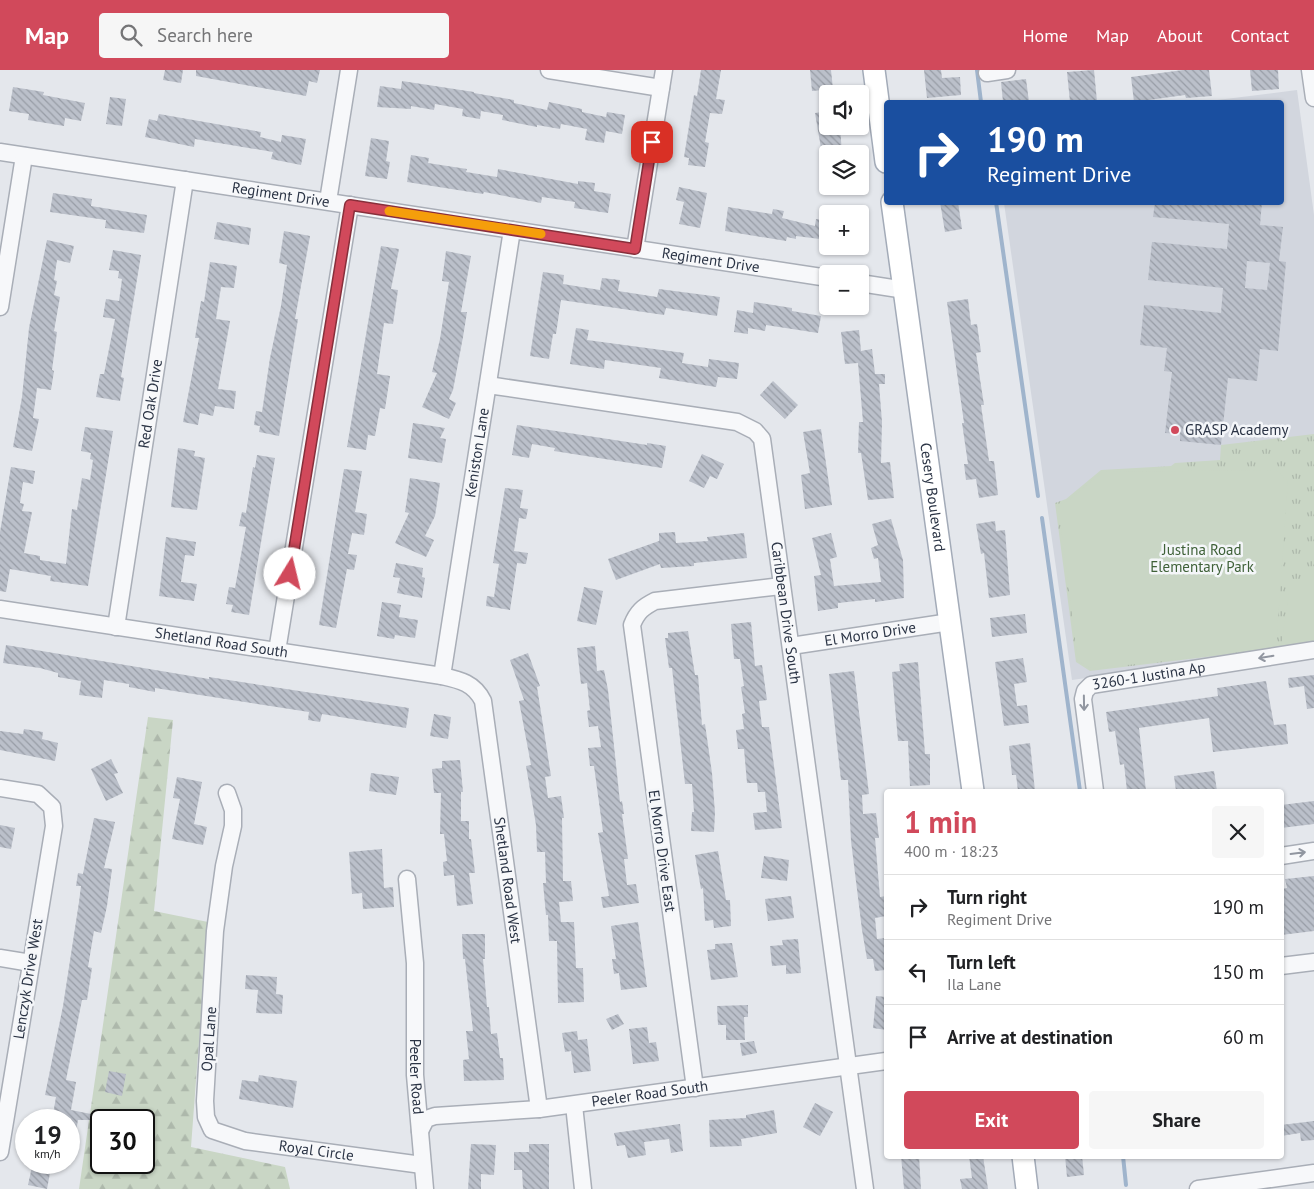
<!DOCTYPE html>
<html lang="en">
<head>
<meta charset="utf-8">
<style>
  body { margin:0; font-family:"PT Sans",sans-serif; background:#f6f6f6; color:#202124; height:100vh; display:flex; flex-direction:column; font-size:19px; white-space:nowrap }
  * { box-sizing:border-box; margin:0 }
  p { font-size:16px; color:#757577 }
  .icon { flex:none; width:28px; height:28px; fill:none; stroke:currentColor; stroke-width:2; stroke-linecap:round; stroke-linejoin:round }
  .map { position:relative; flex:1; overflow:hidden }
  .panel { position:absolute; left:884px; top:719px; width:400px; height:370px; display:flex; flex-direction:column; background:#fff; border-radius:5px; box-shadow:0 1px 4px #0004 }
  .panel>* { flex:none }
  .top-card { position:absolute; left:884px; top:30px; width:400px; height:105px; border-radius:5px; box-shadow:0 1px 4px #0004; background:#1a4fa0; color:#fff; overflow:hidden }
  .controls { position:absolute; left:819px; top:15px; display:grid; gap:10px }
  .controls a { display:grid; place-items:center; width:50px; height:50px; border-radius:5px; background:#fff; box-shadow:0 1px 4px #0004; font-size:25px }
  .speed { position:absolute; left:15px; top:1039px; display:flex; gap:10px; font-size:25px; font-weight:700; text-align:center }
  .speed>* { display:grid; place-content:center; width:65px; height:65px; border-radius:50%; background:#fff; box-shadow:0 1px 4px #0004; line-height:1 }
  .speed small { font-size:12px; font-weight:400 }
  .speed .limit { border:2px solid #111; border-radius:8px; background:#fff; color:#111 }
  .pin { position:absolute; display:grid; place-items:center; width:42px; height:42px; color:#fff; margin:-21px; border-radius:10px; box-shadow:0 2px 8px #0006 }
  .me { position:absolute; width:55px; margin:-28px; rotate:9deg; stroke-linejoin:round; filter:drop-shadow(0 0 4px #0008) }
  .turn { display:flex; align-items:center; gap:18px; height:105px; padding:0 20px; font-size:22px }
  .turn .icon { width:65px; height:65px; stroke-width:2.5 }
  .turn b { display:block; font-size:35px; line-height:42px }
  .round { display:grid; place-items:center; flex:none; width:52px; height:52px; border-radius:5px; background:#f6f6f6 }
  .head { display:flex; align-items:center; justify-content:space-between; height:85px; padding:0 20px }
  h1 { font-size:30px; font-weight:600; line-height:38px; color:#d1495b }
  .button { display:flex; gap:10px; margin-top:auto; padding:10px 20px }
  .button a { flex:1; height:58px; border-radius:5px; background:#d1495b; color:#fff; font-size:20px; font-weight:600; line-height:58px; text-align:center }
  .button a+a { background:#f6f6f6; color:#202124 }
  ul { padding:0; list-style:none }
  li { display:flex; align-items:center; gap:15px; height:65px; padding:0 20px; border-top:1px solid #e0e0e0 }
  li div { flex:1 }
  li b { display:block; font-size:19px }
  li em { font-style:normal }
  header { display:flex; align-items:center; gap:30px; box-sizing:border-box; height:70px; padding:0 25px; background:#d1495b; color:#fff }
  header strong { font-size:24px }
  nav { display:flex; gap:28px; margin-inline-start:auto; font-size:18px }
  .search { width:350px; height:45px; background:#f6f6f6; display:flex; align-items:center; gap:12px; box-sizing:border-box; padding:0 18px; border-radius:5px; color:#757577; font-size:19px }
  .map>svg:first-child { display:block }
</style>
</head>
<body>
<header>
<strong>Map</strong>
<div class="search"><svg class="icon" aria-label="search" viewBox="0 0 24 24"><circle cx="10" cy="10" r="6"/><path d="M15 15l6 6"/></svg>Search here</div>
<nav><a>Home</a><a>Map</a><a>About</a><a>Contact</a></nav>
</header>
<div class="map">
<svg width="1314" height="1119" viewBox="0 0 1314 1119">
  <defs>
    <pattern id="grass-tufts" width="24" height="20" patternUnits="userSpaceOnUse" patternTransform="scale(1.25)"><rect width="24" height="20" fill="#c9d6c5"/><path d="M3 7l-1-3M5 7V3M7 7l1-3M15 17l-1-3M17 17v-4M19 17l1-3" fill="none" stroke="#adb8ab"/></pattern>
    <pattern id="forest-firs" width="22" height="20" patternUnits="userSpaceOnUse" patternTransform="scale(1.25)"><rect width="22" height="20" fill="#c9d6c5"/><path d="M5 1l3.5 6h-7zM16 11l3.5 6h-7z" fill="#adb8ab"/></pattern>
    <pattern id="building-back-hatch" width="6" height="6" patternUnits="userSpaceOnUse" patternTransform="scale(1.25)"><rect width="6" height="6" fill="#bbc0ca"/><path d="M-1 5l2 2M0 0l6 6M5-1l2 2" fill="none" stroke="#989da6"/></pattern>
  </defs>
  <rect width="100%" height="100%" fill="#e4e7ec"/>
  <!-- built -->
  <polygon fill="#d2d6de" points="1297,20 1314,145 1314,575 1072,610 1004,133 1281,132 1281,32 1201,32"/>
  <!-- grass -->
  <polygon fill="url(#grass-tufts)" points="1314,364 1314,574 1090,601 1076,592 1055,433 1066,429 1101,400 1171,396 1175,393 1220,390 1221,375"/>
  <!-- forest -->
  <path fill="url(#forest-firs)" fill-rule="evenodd" d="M148,647L173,650L154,841L208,852L191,1077L285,1097L290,1119H79ZM101,1050H144V1092H101Z"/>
  <!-- pitch -->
  <g fill="#c9d6c5">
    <polygon points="1276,400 1288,411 1276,578 1092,599 1078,591 1058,434 1068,431 1102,402"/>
    <polygon points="1314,499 1314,572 1281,577 1289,523"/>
  </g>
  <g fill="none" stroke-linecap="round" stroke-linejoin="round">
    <!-- stream -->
    <g stroke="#9fb4cc" stroke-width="4">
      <polyline points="977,0 981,32"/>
      <polyline points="996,132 1038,426"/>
      <polyline points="1042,448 1080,721"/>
      <polyline points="1123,1086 1126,1115"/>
    </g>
  </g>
  <!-- building -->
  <g fill="url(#building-back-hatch)" fill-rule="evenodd">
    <polygon points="165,0 183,0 181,13 163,10"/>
    <polygon points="196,0 320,0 317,13 309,11 306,26 196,6"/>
    <polygon points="701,0 721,0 716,29 725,30 722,44 710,43 705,72 709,73 705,97 688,95 689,88 684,87 694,25 697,26"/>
    <polygon points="810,0 831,0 833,19 812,21"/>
    <polygon points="924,0 941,0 942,8 960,7 961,25 927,28"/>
    <polygon points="1094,0 1097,32 1070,32 1067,2"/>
    <polygon points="1183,0 1209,0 1212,26 1186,28 1185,25 1134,32 1131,7"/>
    <polygon points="1250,0 1278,0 1279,19 1252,21"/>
    <polygon points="1026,9 1029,32 1003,32 1001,12"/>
    <polygon points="402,11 474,22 474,23 514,30 514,33 547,40 549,32 582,39 582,42 606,47 607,42 625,45 622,64 606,61 604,73 585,70 587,59 561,54 560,59 537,55 537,57 502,50 503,45 481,41 480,49 462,46 463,39 435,34 434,40 411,36 411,39 377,37 380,16 401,19"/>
    <polygon points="13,17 44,22 43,25 85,33 81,51 65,48 64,56 28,50 29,44 9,41"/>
    <polygon points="110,27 126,29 122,56 106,54"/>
    <polygon points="828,41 828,56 840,56 842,84 822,84 815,43"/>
    <polygon points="159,44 261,62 260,67 281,72 282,65 306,69 301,95 271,89 273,82 195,69 194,77 145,67 149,49 157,51"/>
    <polygon points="371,68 389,71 386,91 390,92 387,109 365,106"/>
    <polygon points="411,85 429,88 428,93 467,99 466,102 497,107 498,99 578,114 578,111 595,113 594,121 611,124 608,143 574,138 575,132 542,127 541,133 484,122 483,124 407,112"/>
    <polygon points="679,117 707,123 700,158 679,154 684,132 676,130"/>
    <polygon points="53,123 92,129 91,136 147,145 144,163 105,158 106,150 50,142"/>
    <polygon points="940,132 958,132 962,159 945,162"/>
    <path d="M1155,132H1262L1260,155L1283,157L1279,191L1286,192L1278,281L1260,279L1257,311L1228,308L1221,375L1180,371V364L1165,363L1172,302L1164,301L1167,278L1140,275L1144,235L1221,243L1223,218L1148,210L1152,172L1227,179L1229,154L1153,147ZM1247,191L1270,193L1267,220L1245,218Z"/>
    <polygon points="728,137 772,144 773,139 784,141 782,148 815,156 816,149 828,151 828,170 796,166 796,169 787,167 786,171 725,161"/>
    <polygon points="217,152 251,158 249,175 214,169"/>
    <polygon points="284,161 310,166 295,249 298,249 279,366 259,362 260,356 254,355 256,341 262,342 270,288 281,236 287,195 279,193"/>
    <polygon points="47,170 74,176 70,193 57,190 54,210 57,211 54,225 60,227 54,261 57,262 52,300 54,301 51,320 37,318 33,348 39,349 32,381 13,377 22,327 29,258"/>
    <polygon points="381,176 399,179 391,219 398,220 393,254 384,253 377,304 390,306 385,339 380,338 375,366 368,365 366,380 347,377"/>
    <polygon points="113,180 141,185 121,307 124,308 120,331 96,327 100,304 104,304 115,249 103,247 106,229 119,231 122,209 118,208 119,201 109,200"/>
    <polygon points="446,181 471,186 461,242 467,242 463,267 453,320 449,329 456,333 449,349 422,337 437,303 432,302 440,269 449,212 442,211"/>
    <polygon points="210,192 237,196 234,218 221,217 216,249 230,251 218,319 236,321 234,339 215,336 213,346 200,343 198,355 183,352 199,268 195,268 201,231 204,232"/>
    <polygon points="543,202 564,205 563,214 600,220 602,208 620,210 618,221 657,227 659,219 720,227 717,246 666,238 664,245 561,230 556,264 553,264 549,289 530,286"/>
    <polygon points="968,229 971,255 977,254 981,282 976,283 984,335 981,335 989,391 994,391 998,425 979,428 976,409 966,410 964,394 968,394 962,353 964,353 947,232"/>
    <polygon points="754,232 792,238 792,241 821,246 818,263 766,255 765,261 748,258 748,264 734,262 737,240 753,243"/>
    <polygon points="576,258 589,260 587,270 684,283 682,293 708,297 709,289 739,293 737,309 718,307 716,317 659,308 661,298 605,290 604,299 570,294"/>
    <polygon points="859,260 861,281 872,279 875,304 885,304 885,314 879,314 882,352 881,393 890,392 894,428 868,430 861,383 858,383 859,352 863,352 858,293 845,294 841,262"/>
    <polygon points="773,311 798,335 785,349 760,325"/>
    <polygon points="413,353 445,358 440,368 446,369 442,393 408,388"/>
    <polygon points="517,355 647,375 647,373 666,376 662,398 554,381 555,378 532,374 529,388 512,385"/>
    <polygon points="85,357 113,361 88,516 50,511 51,506 10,499 6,522 0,521 0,462 11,397 35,401 33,414 23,412 20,433 24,434 22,441 32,442 24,483 40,486 40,490 66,494 72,439 77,440 82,408 90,410 93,390 90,389 91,383 81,381"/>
    <polygon points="821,359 832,435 805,439 801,405 810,403 803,362"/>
    <polygon points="178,378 195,381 194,386 205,388 197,440 171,437"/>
    <polygon points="702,384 724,394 717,409 710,406 704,418 689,411"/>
    <polygon points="257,385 275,388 249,545 231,542 233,535 226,534 229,517 235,518 246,457 239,456 242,442 246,443 253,397 255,398"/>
    <polygon points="344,399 362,401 355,442 367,444 364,465 352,463 348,484 357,485 354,500 347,499 336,558 319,555"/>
    <polygon points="410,408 440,413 435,446 425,466 434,470 426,487 395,473 409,443 405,442"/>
    <polygon points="505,418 523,420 520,438 528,439 526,449 519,448 514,481 528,483 526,494 517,493 510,540 486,536 487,526 494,527 499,494 493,493"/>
    <polygon points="891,449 903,490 904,528 875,532 875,529 838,533 838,538 818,541 814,506 821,505 812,468 831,463 837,487 830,489 834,516 881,512 878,488 874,489 871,478 878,475 872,454"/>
    <polygon points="995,451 996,461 1005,460 1010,525 989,528 984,483 981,484 976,454"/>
    <polygon points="675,462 676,473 708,471 707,467 744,463 747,488 694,493 694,496 661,498 660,494 616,510 608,489 659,471 659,463"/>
    <polygon points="166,467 196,472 194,486 185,485 181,512 197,514 194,531 159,526"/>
    <polygon points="396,493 423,498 422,507 425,508 422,528 397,523 400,508 393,507"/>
    <polygon points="584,517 603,521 596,555 577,551"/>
    <polygon points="382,532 401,535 399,547 418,550 415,568 395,565 394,569 377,566"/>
    <polygon points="1025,544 1027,563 992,567 990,548"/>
    <polygon points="751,552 755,596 762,595 767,630 759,631 762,657 769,657 782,758 755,760 753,743 767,742 765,722 758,722 757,713 747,713 744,679 738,679 736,660 744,659 742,644 745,643 741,617 744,616 740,589 734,589 731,554"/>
    <polygon points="688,561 695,605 698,605 702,655 705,654 712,703 715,743 714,762 691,761 692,742 694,742 692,714 685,714 672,598 669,598 665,568 668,568 668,563"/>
    <polygon points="6,575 209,609 209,607 409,638 406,658 322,644 320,652 308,650 309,642 155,618 155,622 129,617 129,614 104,610 102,628 79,625 81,611 58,607 58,603 40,598 3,593"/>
    <polygon points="595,576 597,601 604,600 608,620 620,732 622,731 624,744 622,744 628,789 624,789 627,815 636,814 639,833 603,838 601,827 609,826 598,763 603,762 594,696 590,696 588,678 601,677 598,656 589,657 587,641 590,640 587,613 581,614 577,578"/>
    <polygon points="528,583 540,616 537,617 551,706 545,707 548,728 561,726 564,748 562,748 563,811 571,811 573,831 559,832 561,852 574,852 576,898 583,898 584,932 558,933 557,871 549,871 548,845 546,845 543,813 546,813 545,782 537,782 536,755 526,696 531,695 519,631 524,630 510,590"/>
    <polygon points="1023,588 1027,612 1014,614 1017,636 1027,635 1029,653 1004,656 995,592"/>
    <polygon points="918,592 925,684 930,684 930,715 910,716 908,671 898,671 892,602 900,601 899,594"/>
    <polygon points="854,601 869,724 862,725 863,744 876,743 879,768 875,768 880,827 886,826 886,846 875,848 877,869 886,868 886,900 875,901 873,889 867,889 862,860 851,771 848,710 841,710 829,604"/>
    <polygon points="1314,605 1314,638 1307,639 1304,616 1289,618 1288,608"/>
    <polygon points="1266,611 1274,655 1286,654 1288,674 1213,682 1209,648 1139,658 1146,721 1127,721 1124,694 1120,695 1115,661 1109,662 1106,642 1218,626 1217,618"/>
    <polygon points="434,644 451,647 448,669 430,666"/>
    <polygon points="24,659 43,662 42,669 58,673 55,691 0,680 0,661 23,664"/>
    <polygon points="1030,673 1035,721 1018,721 1016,705 1012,705 1009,676"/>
    <polygon points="111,689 118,703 114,704 123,723 106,731 91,699"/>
    <polygon points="460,690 463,722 461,722 461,751 469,751 469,769 471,769 475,803 469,803 473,834 457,836 454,805 444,806 443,792 447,791 444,764 440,764 441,723 434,723 432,699 442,698 442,691"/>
    <polygon points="1214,701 1217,721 1176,721 1174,706"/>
    <polygon points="371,703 399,707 396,725 369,721"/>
    <polygon points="177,707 202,712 194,754 207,757 203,775 172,769 180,729 173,728"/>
    <polygon points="1314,731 1314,754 1281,758 1281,735"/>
    <polygon points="94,748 115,752 104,798 112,799 107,836 101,863 94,861 88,897 92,898 87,930 82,930 66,1010 76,1012 71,1040 96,1045 95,1050 78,1050 74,1072 69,1072 69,1050 52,1050 56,1027 45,1025 63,936 79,832 81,816 76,816 78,803 83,804"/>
    <polygon points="0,755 15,758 11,779 0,777"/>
    <polygon points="382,779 384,818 393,817 394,837 363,839 362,823 352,824 349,782"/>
    <polygon points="718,781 726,830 730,830 731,856 714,858 713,850 705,851 703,818 701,819 695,785"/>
    <polygon points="764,786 789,790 787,811 761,808"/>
    <polygon points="1314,806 1314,861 1281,865 1281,819 1287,818 1285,809"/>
    <polygon points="791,826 794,848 768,851 765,829"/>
    <polygon points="638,852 647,917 621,920 619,903 614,904 612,889 616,889 611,856"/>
    <polygon points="462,864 485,864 485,889 483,889 487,937 489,937 491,964 497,963 500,988 503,988 504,1010 464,1011 463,990 469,989 466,961 473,961 465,889 463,889"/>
    <polygon points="798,869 801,903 786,904 786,895 772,896 770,876 783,875 782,870"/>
    <polygon points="732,873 738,907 711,910 707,880 715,879 715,874"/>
    <polygon points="246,905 277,907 276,924 283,925 282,944 256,943 258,920 245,919"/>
    <polygon points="876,926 886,927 886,960 873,958"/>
    <polygon points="748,935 748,947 744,947 745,970 726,970 726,955 718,955 717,936"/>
    <polygon points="618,944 624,954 612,960 606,949"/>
    <polygon points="647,957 649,973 656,972 659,991 633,994 629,959"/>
    <polygon points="577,961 578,970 587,969 591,1001 574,1003 571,981 565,982 562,963"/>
    <polygon points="754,971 757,983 742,986 740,973"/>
    <polygon points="109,1001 126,1004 122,1026 105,1022"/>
    <polygon points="259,1005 297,1011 293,1038 239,1029 242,1010 258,1012"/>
    <polygon points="815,1033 833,1042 820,1066 803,1057"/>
    <polygon points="774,1040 777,1063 741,1069 742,1076 710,1077 709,1050 746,1048 746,1045"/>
    <polygon points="1314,1051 1314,1070 1301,1071 1300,1063 1281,1066 1281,1055"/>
    <polygon points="680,1054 683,1081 671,1083 669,1069 644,1072 646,1085 628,1088 625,1075 617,1076 614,1063"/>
    <polygon points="471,1074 496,1075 494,1105 481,1104 481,1119 468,1119"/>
    <polygon points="529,1074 549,1074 549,1119 523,1119 522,1100 514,1100 514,1082 529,1082"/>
    <polygon points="901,1086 919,1086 921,1119 904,1119"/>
    <polygon points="969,1086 983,1086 988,1119 962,1119 960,1109 972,1108"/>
    <polygon points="1065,1086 1082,1086 1084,1105 1067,1107"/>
    <polygon points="33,1092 52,1092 47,1119 28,1115"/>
  </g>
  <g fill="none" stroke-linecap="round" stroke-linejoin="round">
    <defs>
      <g id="minor">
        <polyline points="549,0 661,18"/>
        <polyline points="1310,0 1314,28"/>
        <polyline points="987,3 1007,0"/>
        <path id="s1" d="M0,82L828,208"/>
        <polyline points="328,131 349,0"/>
        <polyline points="635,179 664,0"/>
        <polyline points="860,213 905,220"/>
        <polyline points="0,237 24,86"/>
        <path id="s2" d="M488,315L737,352L755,361L762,369L865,1119"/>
        <path id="s3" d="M0,539L442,606C460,610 474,613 483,631L539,1039"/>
        <path id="s4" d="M116,557L185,110"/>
        <path id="s5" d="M791,576L950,552"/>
        <polyline points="277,581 350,135"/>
        <path id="s6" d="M442,606L512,160"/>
        <polyline points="0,718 38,724 52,737 54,756 0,1082"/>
        <path id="s7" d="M1095,721L1083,629L1085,621L1091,615L1314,580"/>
        <path id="s8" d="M227,723L233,740V756L224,796L215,861L205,1031L206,1047L212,1060L245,1071L422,1095"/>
        <polyline points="1281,786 1314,781"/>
        <path id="s9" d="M407,809L415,893V1005L425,1119"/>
        <polyline points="0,888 31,893"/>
        <polyline points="1281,896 1314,892"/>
        <path d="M695,1018L632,555C637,542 643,537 655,531L781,516"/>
        <polyline points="574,1035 583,1119"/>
        <path id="s10" d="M420,1061L426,1049L435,1046L539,1039L886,991"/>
        <polyline points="1198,1119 1314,1103"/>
      </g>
      <g id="major">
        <polyline points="874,0 886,92"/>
        <path id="s11" d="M892,132L973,721"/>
        <polyline points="1023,1086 1027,1119"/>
      </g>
    </defs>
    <!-- minor casing -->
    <use href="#minor" stroke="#a9aeb7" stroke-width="19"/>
    <!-- major casing -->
    <use href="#major" stroke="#a3abb8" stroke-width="24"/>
    <!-- minor -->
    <use href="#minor" stroke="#f7f8fa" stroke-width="16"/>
    <!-- major -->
    <use href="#major" stroke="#fff" stroke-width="21"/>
  </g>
  <!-- one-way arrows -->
  <defs><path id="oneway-shaft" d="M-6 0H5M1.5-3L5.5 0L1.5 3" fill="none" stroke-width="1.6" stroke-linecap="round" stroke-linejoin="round" transform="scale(1.25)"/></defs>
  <g stroke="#9196a0">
    <use href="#oneway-shaft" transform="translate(1266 587) rotate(171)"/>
    <use href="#oneway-shaft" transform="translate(1084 633) rotate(89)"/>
    <use href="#oneway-shaft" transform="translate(1298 783) rotate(-7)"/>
  </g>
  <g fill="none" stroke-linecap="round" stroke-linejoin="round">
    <defs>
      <polyline id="route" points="290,504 350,135 635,179 652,72"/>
    </defs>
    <!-- route casing -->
    <use href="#route" stroke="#882f3b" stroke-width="12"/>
    <!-- route -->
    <use href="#route" stroke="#d1495b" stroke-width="9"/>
    <!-- slow -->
    <polyline stroke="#f59e0b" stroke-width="9" points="389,141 541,164"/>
  </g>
  <!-- markers -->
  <circle fill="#d1495b" stroke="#f4f6f9" stroke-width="2" cx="1175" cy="360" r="5"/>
  <g text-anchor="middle" stroke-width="5" stroke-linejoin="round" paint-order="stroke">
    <!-- street labels -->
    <g font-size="15" fill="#2b3445" stroke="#f4f6f9">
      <text dy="5" stroke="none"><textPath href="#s1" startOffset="284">Regiment Drive</textPath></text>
      <text dy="5" stroke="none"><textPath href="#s1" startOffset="719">Regiment Drive</textPath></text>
      <text dy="5" stroke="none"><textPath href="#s4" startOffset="226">Red Oak Drive</textPath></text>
      <text dy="5" stroke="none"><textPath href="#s6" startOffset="226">Keniston Lane</textPath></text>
      <text dy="5" stroke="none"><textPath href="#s11" startOffset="298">Cesery Boulevard</textPath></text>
      <text dy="5" stroke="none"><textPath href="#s2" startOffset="458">Caribbean Drive South</textPath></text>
      <text dy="5" stroke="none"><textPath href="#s5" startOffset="80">El Morro Drive</textPath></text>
      <text dy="5" stroke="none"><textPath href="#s3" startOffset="224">Shetland Road South</textPath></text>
      <text dy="5" stroke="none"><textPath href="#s7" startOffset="168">3260-1 Justina Ap</textPath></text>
      <text transform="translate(662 781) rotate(82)" y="5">El Morro Drive East</text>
      <text dy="5" stroke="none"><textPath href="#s3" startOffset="678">Shetland Road West</textPath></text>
      <text transform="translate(28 909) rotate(-81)" y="5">Lenczyk Drive West</text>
      <text transform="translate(209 969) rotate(-86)" y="5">Opal Lane</text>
      <text dy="5" stroke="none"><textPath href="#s9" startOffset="198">Peeler Road</textPath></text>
      <text dy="5" stroke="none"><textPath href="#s10" startOffset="239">Peeler Road South</textPath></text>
      <text dy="5" stroke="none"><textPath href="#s8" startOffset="448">Royal Circle</textPath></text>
    </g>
    <!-- poi labels -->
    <g font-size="15" fill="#2b3445" stroke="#f4f6f9" text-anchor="start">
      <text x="1185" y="365">GRASP Academy</text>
    </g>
    <!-- park labels -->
    <g font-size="15" fill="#3f6138" stroke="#f4f6f9">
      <text x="1202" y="485">Justina Road<tspan x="1202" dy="17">Elementary Park</tspan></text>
    </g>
  </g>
</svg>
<div class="controls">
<a><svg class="icon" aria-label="sound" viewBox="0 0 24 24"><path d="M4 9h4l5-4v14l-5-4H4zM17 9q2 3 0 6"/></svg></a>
<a><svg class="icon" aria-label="layers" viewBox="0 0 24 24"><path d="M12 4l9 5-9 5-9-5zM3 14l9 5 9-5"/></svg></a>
<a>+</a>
<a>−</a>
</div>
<div class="speed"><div>19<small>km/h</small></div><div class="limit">30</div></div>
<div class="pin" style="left:652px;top:72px;background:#d93025"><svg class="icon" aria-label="arrive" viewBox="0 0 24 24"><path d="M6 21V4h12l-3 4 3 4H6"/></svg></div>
<svg class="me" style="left:290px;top:504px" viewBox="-20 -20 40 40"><circle r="19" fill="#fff"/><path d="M0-13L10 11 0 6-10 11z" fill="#d1495b"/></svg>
<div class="top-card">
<div class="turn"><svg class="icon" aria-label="right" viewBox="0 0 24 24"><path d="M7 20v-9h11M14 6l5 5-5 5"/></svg><div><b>190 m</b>Regiment Drive</div></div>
</div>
<section class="panel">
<div class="head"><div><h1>1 min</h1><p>400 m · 18:23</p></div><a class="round"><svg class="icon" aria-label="close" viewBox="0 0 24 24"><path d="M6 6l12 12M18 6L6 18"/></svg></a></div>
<ul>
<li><svg class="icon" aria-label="right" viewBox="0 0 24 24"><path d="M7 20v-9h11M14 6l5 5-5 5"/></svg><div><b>Turn right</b><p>Regiment Drive</p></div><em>190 m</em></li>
<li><svg class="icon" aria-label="left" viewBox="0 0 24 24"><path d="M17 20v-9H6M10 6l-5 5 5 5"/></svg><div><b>Turn left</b><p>Ila Lane</p></div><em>150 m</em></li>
<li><svg class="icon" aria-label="arrive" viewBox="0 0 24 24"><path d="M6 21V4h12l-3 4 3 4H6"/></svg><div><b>Arrive at destination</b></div><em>60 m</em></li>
</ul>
<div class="button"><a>Exit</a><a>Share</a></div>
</section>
</div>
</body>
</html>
